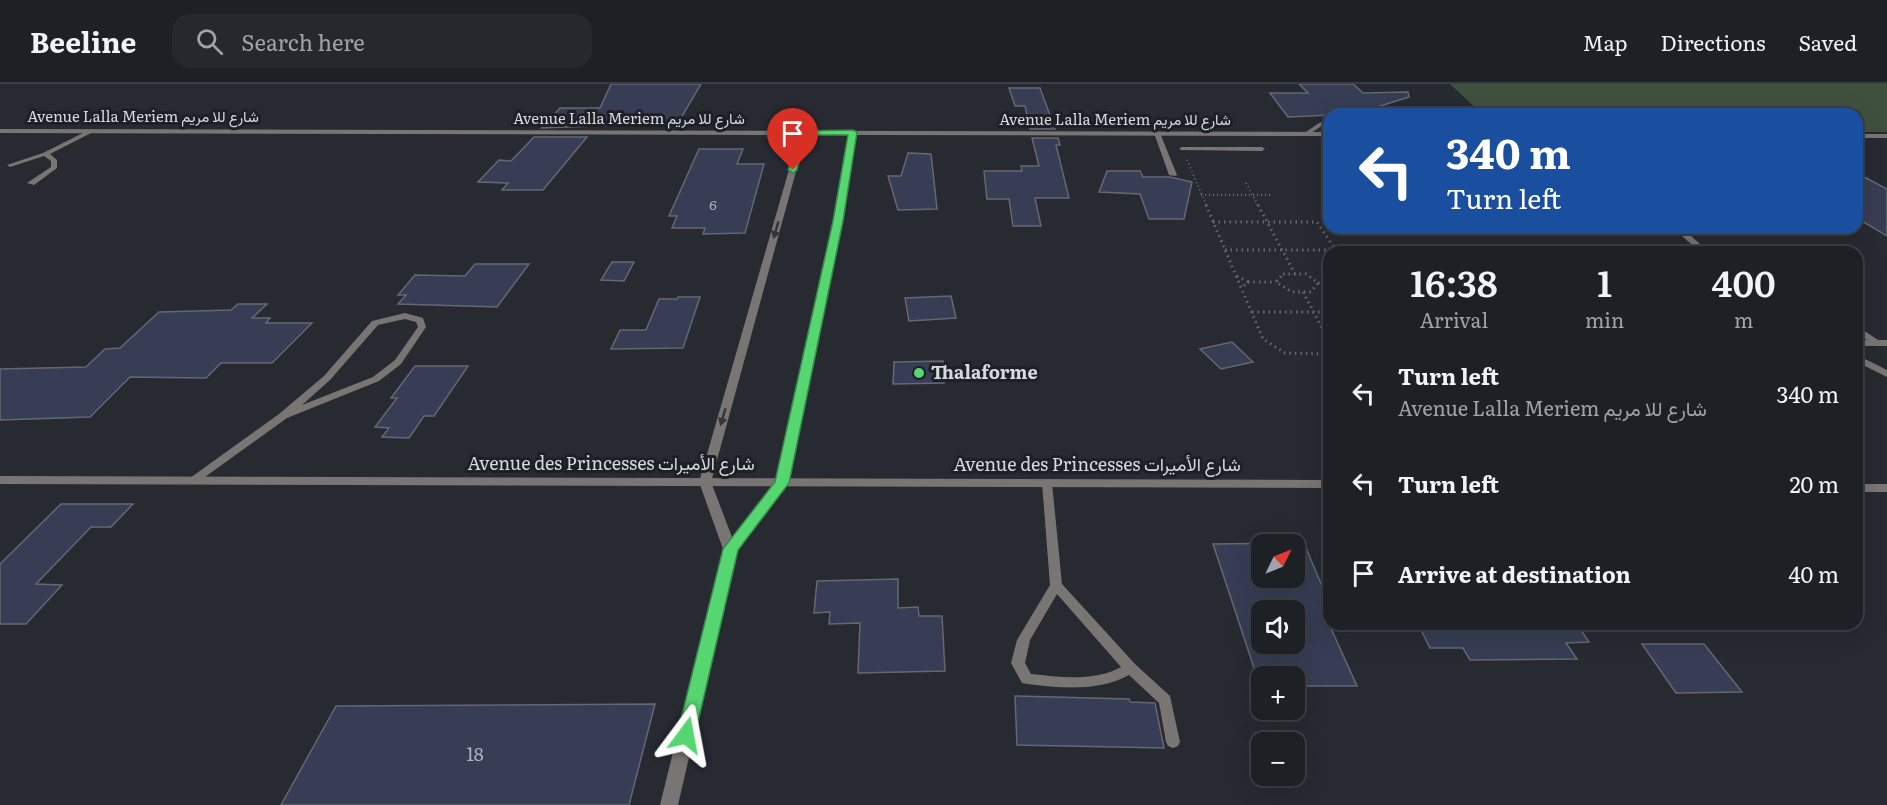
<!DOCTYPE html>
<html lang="en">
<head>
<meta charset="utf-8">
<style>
  body { margin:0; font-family:Literata,Vazirmatn,serif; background:#25282d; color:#f1f3f6; height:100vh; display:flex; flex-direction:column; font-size:22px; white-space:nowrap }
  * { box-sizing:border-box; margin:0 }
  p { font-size:20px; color:#a0a3a7 }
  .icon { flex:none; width:33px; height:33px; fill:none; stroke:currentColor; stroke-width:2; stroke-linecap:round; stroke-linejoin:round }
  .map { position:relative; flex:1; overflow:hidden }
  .sheet { position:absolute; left:1323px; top:162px; width:540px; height:384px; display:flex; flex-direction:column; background:#1d2025; border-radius:18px; box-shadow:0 6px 24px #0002,0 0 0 2px #3b3e42 }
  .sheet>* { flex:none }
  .guide { position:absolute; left:1323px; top:24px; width:540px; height:126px; border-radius:18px; box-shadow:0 6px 24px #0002,0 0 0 2px #3b3e42; background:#1a4fa0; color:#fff; overflow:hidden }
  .needle { width:39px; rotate:47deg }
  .controls { position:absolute; left:1251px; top:450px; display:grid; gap:12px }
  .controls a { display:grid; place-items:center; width:54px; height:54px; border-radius:12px; background:#1d2025; box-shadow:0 6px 24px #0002,0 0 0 2px #3b3e42; font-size:30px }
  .pin { position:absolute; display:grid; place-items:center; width:51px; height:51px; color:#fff; margin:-62px -26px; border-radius:50% 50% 50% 0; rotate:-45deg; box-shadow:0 0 6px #0007 }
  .pin .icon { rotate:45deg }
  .me { position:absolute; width:66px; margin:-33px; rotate:13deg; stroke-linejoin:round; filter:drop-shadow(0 0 4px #0008) }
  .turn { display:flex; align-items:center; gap:21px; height:126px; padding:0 24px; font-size:27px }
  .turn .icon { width:78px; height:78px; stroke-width:2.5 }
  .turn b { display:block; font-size:42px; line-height:51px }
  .eta { display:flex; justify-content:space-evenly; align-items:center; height:102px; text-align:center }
  .eta b { font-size:36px; font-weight:600; line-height:42px }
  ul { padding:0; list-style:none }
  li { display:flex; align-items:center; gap:18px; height:90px; padding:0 24px }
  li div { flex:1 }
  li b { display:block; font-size:22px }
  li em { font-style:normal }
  header { display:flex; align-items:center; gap:36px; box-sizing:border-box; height:84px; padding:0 30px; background:#1d2025; border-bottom:2px solid #3b3e42 }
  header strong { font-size:28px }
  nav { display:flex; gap:33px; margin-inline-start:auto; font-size:21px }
  .search { width:420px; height:54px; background:#25282d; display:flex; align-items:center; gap:15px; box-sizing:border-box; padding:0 21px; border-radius:18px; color:#a0a3a7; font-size:22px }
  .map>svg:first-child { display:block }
</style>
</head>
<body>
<header>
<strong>Beeline</strong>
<div class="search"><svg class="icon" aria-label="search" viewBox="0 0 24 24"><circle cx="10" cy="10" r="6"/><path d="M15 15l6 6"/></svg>Search here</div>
<nav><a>Map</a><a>Directions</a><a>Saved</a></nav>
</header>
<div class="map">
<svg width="1887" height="721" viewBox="0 0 1887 721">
  <rect width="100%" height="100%" fill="#272a31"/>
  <!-- green -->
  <polygon fill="#40503e" points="1450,0 1887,0 1887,48 1857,48 1857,30 1482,30"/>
  <!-- building -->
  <g fill="#363d54" stroke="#656871" stroke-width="1.5" fill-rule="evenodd">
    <polygon points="611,0 701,0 678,39 542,44 560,24 600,24"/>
    <polygon points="1299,0 1353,0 1363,9 1408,8 1409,13 1355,30 1288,33 1270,9 1308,9"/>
    <polygon points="1009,4 1040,4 1055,45 1030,45 1025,22 1015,22"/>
    <polygon points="534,53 587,53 543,106 502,106 508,99 478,98 499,76 511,77"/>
    <polygon points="1032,54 1058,54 1060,61 1056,61 1069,114 1035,114 1041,142 1013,142 1009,115 987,115 984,87 1022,87 1021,82 1039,82"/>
    <polygon points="699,65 743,65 737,80 764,80 745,149 703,150 705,144 672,144 677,132 669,132"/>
    <polygon points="908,69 931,70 937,125 898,126 888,92 901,92"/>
    <polygon points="1107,87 1140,87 1143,93 1170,93 1192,98 1184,135 1149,135 1140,110 1099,108"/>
    <polygon points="1857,89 1887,105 1887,152 1857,134"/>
    <polygon points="612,178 634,178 624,197 601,196"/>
    <polygon points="475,180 529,180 497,223 398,220 406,211 398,211 415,191 465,192"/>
    <polygon points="951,212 956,234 909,237 905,214"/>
    <polygon points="678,213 700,213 683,264 611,265 620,246 646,246 659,215 677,215"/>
    <polygon points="238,220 267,220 252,234 270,234 266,239 312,239 272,279 221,279 206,294 130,293 90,333 0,336 0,285 86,283 105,265 120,264 159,228 231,226"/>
    <polygon points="1232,258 1253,278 1221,285 1200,265"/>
    <polygon points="943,277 944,299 893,300 894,278"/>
    <polygon points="415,282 468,282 434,332 424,332 409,354 382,353 389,344 375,343 397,314 391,314"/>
    <polygon points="61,420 133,420 111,443 91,443 36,500 62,501 26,540 0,540 0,480"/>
    <path d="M1304,459L1329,519V540L1357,602H1294V592H1262L1260,602L1213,460ZM1262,460H1294V494H1262ZM1262,526H1294V560H1262Z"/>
    <polygon points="898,495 898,524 918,523 919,532 942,532 945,587 858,589 860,539 829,540 830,528 814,529 817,497"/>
    <polygon points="1418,540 1577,540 1589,558 1566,559 1577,575 1470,576 1463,564 1430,564"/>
    <polygon points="1642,560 1704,560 1742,608 1676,609"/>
    <polygon points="1015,612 1129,615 1130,618 1155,619 1164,664 1017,661"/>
    <polygon points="655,620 629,721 281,721 336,622"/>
  </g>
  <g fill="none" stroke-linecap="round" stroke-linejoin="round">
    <!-- path-far1 -->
    <g stroke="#676970" stroke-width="2" stroke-dasharray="1 3" stroke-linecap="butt">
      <polyline points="1187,76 1207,123"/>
      <polyline points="1246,99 1259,123"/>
      <polyline points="1201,111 1273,111"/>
    </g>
    <!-- path -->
    <g stroke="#676970" stroke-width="3" stroke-dasharray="1.5 4" stroke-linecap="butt">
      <polyline points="1206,121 1263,255 1285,269 1329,270"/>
      <polyline points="1258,121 1295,190"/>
      <polyline points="1213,138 1317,138 1337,168"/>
      <polyline points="1225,166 1335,166"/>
      <polygon points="1283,190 1306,190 1318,199 1311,208 1292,208 1276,198"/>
      <polyline points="1237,192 1248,198 1241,204"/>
      <polyline points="1248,198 1276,198"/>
      <polyline points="1318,199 1329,199"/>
      <polyline points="1303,208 1329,257"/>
      <polyline points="1252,228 1329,228"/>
    </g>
    <!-- service -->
    <g fill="#797573" fill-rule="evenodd">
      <polygon points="1329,36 1329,40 1323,41 1308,51 1303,50 1319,39"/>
      <polygon points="91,45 94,47 93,48 50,70 57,76 57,84 34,101 27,99 51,83 51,77 44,72 10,83 7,81 43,69"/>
      <polygon points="1155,48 1160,49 1177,91 1175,92 1169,91 1154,49"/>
      <polygon points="1182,63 1262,63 1265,65 1262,67 1180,66 1180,64"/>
      <polygon points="1673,144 1682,144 1709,168 1700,168"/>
      <path d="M405,229L423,234L426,243L401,280L379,297L287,334L198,398H190L189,396L190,394L279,330L324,292L372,237ZM405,235L416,238L418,243L395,276L373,293L302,321L330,296L378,241Z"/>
      <polygon points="1857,242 1878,256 1887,256 1887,262 1857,262 1857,256 1867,256 1857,249"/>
      <polygon points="1857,271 1887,286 1887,293 1857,278"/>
      <path d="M1047,395L1052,399L1062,500L1135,580L1170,612L1180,658L1178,662L1173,664L1168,662L1166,658L1159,619L1129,591C1098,608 1061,604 1027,600L1022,599L1011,579L1017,556L1050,501L1042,399ZM1057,510L1121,583C1094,598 1061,593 1031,590L1025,579L1030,556Z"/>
    </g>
    <!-- minor -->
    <g fill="#797573" fill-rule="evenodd">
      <polygon points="0,392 1329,396 1329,404 0,400"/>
      <rect x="1857" y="400" width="30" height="8"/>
    </g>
    <!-- tertiary -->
    <g fill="#797573" fill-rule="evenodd">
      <path d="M0,45L1329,48V52L856,51L842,137L788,399L737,466L678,721H660L723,465L699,398L799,51L0,49ZM806,51H849L834,137L776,398L732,453L711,398Z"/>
      <rect x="1857" y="50" width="30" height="4"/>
    </g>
  </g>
  <!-- one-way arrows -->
  <defs><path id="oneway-solid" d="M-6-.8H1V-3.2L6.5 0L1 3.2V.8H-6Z" transform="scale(1.5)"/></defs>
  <g fill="#35353a">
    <use href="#oneway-solid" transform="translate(776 146) rotate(106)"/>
    <use href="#oneway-solid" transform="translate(723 333) rotate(106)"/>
  </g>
  <!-- route -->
  <polygon fill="#56d671" stroke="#388b49" stroke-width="1.5" points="853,46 857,48 843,137 789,399 738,466 695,651 692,657 686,659 679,657 677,651 723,465 775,398 833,137 848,51 806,51 797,86 793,89 788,86 800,47"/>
  <!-- markers -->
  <circle fill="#56d671" stroke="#1e2027" stroke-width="2" cx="919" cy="289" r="6"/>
  <g text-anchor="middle" stroke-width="6" stroke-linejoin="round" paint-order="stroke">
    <!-- far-number labels -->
    <g font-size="14" fill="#afb2bc">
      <text x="713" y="126">6</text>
    </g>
    <!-- far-street labels -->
    <g font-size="15" fill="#d7d9de" stroke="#1e2027">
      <text x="143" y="38">Avenue Lalla Meriem شارع للا مريم</text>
      <text x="629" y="40">Avenue Lalla Meriem شارع للا مريم</text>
      <text x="1115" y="41">Avenue Lalla Meriem شارع للا مريم</text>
    </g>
    <!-- poi labels -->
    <g font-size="18" font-weight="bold" fill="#d7d9de" stroke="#1e2027" text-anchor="start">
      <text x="931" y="295">Thalaforme</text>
    </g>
    <!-- street labels -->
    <g font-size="18" fill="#d7d9de" stroke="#1e2027">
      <text x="611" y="386">Avenue des Princesses شارع الأميرات</text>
      <text x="1097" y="387">Avenue des Princesses شارع الأميرات</text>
    </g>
    <!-- near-number labels -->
    <g font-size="18" fill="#afb2bc">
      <text x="475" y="677">18</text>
    </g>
  </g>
</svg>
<div class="controls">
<a><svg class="needle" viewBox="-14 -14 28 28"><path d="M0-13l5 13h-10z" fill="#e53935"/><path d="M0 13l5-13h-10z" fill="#a0a3a7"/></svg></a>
<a><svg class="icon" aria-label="sound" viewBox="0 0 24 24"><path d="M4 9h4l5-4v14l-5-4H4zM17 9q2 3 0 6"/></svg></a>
<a>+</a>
<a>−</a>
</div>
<div class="pin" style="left:793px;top:86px;background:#d93025"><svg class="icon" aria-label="arrive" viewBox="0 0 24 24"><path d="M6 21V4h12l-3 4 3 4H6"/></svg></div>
<svg class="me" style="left:686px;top:651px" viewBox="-20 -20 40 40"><path d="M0-17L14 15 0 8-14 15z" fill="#56d671" stroke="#fff" stroke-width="4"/></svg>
<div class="guide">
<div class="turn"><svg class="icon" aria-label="left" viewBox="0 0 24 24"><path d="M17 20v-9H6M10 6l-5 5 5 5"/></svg><div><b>340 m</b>Turn left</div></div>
</div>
<section class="sheet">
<div class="eta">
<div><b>16:38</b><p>Arrival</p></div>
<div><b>1</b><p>min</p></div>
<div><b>400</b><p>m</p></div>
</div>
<ul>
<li><svg class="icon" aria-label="left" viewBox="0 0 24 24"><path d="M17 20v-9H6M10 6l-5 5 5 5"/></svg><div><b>Turn left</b><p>Avenue Lalla Meriem شارع للا مريم</p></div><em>340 m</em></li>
<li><svg class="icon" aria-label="left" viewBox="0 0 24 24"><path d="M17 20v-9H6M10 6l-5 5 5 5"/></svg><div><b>Turn left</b></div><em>20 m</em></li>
<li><svg class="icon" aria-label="arrive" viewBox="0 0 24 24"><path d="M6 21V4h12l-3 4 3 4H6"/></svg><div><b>Arrive at destination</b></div><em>40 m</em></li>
</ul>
</section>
</div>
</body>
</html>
